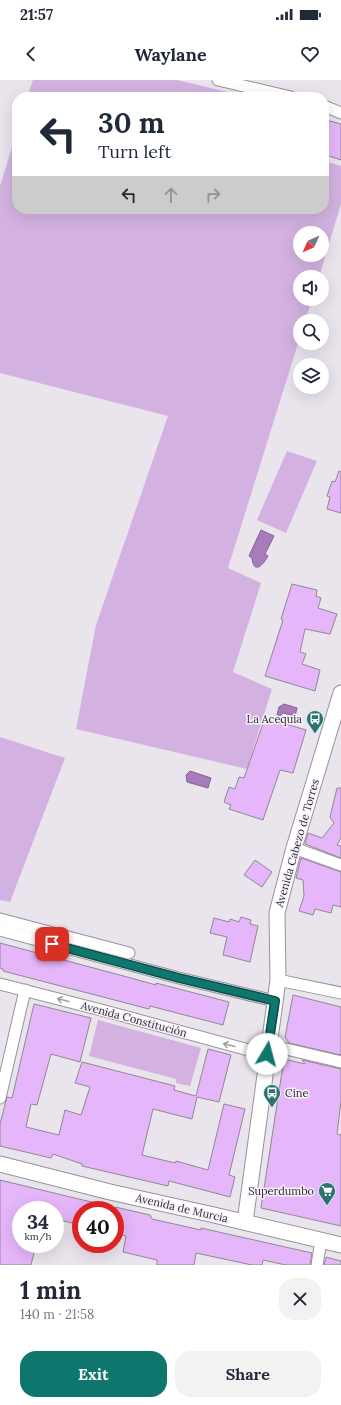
<!DOCTYPE html>
<html lang="en">
<head>
<meta charset="utf-8">
<style>
  body { margin:0; font-family:Lora,serif; background:#f2f2f3; color:#1f2937; height:100vh; display:flex; flex-direction:column; font-size:15px; white-space:nowrap }
  * { box-sizing:border-box; margin:0 }
  p { font-size:13px; color:#747a83 }
  .icon { flex:none; width:22px; height:22px; fill:none; stroke:currentColor; stroke-width:2; stroke-linecap:round; stroke-linejoin:round }
  .map { position:relative; height:1185px; overflow:hidden }
  .sheet { display:flex; flex-direction:column; background:#fff; flex:1 }
  .sheet>* { flex:none }
  .banner { position:absolute; left:12px; top:12px; width:317px; height:122px; border-radius:16px; box-shadow:0 4px 16px #0002; background:#fff; color:#1f2937; overflow:hidden }
  .needle { width:26px; rotate:225deg }
  .controls { position:absolute; left:293px; top:146px; display:grid; gap:8px }
  .controls a { display:grid; place-items:center; width:36px; height:36px; border-radius:50%; background:#fff; box-shadow:0 4px 16px #0002; font-size:20px }
  .speed { position:absolute; left:12px; top:1121px; display:flex; gap:8px; font-size:20px; font-weight:700; text-align:center }
  .speed>* { display:grid; place-content:center; width:52px; height:52px; border-radius:50%; background:#fff; box-shadow:0 4px 16px #0002; line-height:1 }
  .speed small { font-size:10px; font-weight:400 }
  .speed .limit { border:6px solid #d22; background:#fff; color:#111 }
  .pin { position:absolute; display:grid; place-items:center; width:34px; height:34px; color:#fff; margin:-17px; border-radius:8px; box-shadow:0 2px 6px #0006 }
  .me { position:absolute; width:44px; margin:-22px; rotate:8deg; stroke-linejoin:round; filter:drop-shadow(0 0 3px #0008) }
  .turn { display:flex; align-items:center; gap:14px; height:84px; padding:0 20px; font-size:18px }
  .turn .icon { width:52px; height:52px; stroke-width:2.5 }
  .turn b { display:block; font-size:28px; line-height:34px }
  .lanes { display:flex; align-items:center; height:38px; padding:0 20px; background:#0003; justify-content:center; gap:20px; direction:ltr }
  .lanes .off { opacity:.35 }
  .round { display:grid; place-items:center; flex:none; width:42px; height:42px; border-radius:16px; background:#f2f2f3 }
  .headline { display:flex; align-items:center; justify-content:space-between; height:68px; padding:0 20px }
  h1 { font-size:24px; font-weight:800; line-height:30px }
  .action { display:flex; gap:8px; margin-top:auto; padding:8px 20px }
  .action a { flex:1; height:46px; border-radius:16px; background:#0f766e; color:#fff; font-size:16px; font-weight:800; line-height:46px; text-align:center }
  .action a+a { background:#f2f2f3; color:#1f2937 }
  .status { display:flex; justify-content:space-between; align-items:center; height:28px; padding:0 20px; background:#fff; direction:ltr }
  .status svg { height:11px; fill:currentColor }
  header { display:flex; justify-content:space-between; align-items:center; height:52px; padding:0 20px; background:#fff; font-size:18px; font-weight:800 }
  .map>svg:first-child { display:block }
</style>
</head>
<body>
<div class="status"><b>21:57</b><svg viewBox="0 0 49 12"><path d="M0 12V9h3v3zM5 12V6h3v6zM10 12V3h3v9zM15 12V0h3v12zM26 1h20v11H26zM47 4h2v5h-2z"/></svg></div>
<header><svg class="icon" aria-label="back" viewBox="0 0 24 24"><path d="M15 5l-7 7 7 7"/></svg>Waylane<svg class="icon" aria-label="heart" viewBox="0 0 24 24"><path d="M12 20l-8-8c-3-5 5-10 8-4 3-6 11-1 8 4z"/></svg></header>
<div class="map">
<svg width="341" height="1185" viewBox="0 0 341 1185">
  <rect width="100%" height="100%" fill="#eae4ed"/>
  <!-- green -->
  <g fill="#d3b2e1" fill-rule="evenodd">
    <polygon points="33,0 177,0 249,17 27,17"/>
    <path d="M17,51V129H324V81L341,86V124L319,197H300V219H312L305,241H300V257L228,488L261,503L233,592L272,609L247,689L76,649L96,545L168,336L0,293V106ZM300,153H322V175H300Z"/>
    <polygon points="287,371 317,381 286,453 257,440"/>
    <polygon points="0,657 65,678 10,822 0,820"/>
    <polygon points="98,940 201,968 190,1006 176,1003 176,999 89,976"/>
  </g>
  <!-- water -->
  <g fill="#a87bba" stroke="#836390">
    <path d="M261,450L274,456L265,474L268,476C263,485 254,495 252,478L249,476Z"/>
    <polygon points="284,624 297,628 295,636 283,633 280,636 277,635 279,627"/>
    <polygon points="190,691 211,698 208,708 187,702 186,695"/>
  </g>
  <!-- building -->
  <g fill="#e5b6f9" stroke="#8f8991">
    <polygon points="326,40 341,44 341,80 326,75 328,65 324,63 324,46"/>
    <polygon points="339,391 341,392 341,433 327,429 330,417 327,416 332,401 335,402"/>
    <polygon points="292,504 317,510 316,516 321,518 318,528 337,534 330,554 305,549 300,572 306,574 302,584 320,590 315,611 265,596 283,540 281,539"/>
    <polygon points="265,638 306,650 293,693 280,690 263,740 229,729 231,725 224,722 229,707 235,709 239,697 244,698"/>
    <polygon points="337,708 341,708 341,758 337,765 341,766 341,778 305,764 308,753 322,758 334,743 330,737"/>
    <polygon points="301,778 341,792 341,827 333,825 331,833 315,829 313,835 299,831 304,816 303,800 296,798"/>
    <polygon points="255,780 272,792 262,807 244,795"/>
    <polygon points="241,837 251,840 250,844 258,846 250,882 223,875 227,857 210,853 214,838 229,842 230,839 239,842"/>
    <polygon points="0,863 131,898 156,905 156,903 229,922 223,945 150,926 149,929 3,891 3,889 0,888"/>
    <polygon points="293,915 341,927 341,975 289,963 285,957"/>
    <polygon points="34,924 91,938 80,982 51,974 37,1025 31,1024 26,1047 59,1055 65,1030 81,1035 90,1007 75,1003 82,982 175,1006 174,1010 196,1016 208,969 231,975 219,1022 197,1017 192,1039 153,1029 142,1075 175,1083 176,1081 208,1090 224,1024 245,1029 229,1095 235,1097 230,1117 169,1101 168,1106 82,1086 82,1084 53,1074 51,1078 0,1066 0,1044 7,1017 12,1018"/>
    <polygon points="284,979 305,984 302,980 341,989 341,1021 337,1054 341,1055 341,1146 261,1128"/>
    <polygon points="0,1100 108,1126 107,1130 81,1130 81,1145 55,1139 55,1130 21,1130 21,1164 36,1164 31,1185 0,1185"/>
    <polygon points="115,1127 150,1135 152,1139 201,1150 201,1148 312,1173 310,1185 286,1185 263,1180 262,1185 252,1185 196,1173 194,1185 157,1185 157,1180 123,1172 126,1156 115,1153"/>
    <polygon points="326,1177 341,1181 341,1185 324,1185"/>
  </g>
  <g fill="none" stroke-linecap="round" stroke-linejoin="round">
    <defs>
      <g id="street">
        <polyline points="218,0 291,17"/>
        <polyline points="324,26 341,33"/>
        <polyline points="294,768 341,785"/>
        <polyline points="0,839 129,873"/>
        <polyline points="0,850 179,898 275,921"/>
        <polyline points="278,900 341,913"/>
        <polyline points="0,904 105,931 267,975"/>
        <polyline points="269,965 341,982"/>
        <polyline points="0,1018 25,910"/>
        <polyline points="317,1185 321,1161"/>
      </g>
      <g id="secondary">
        <polyline points="0,1084 110,1112 214,1135 341,1165"/>
        <polyline points="245,1142 278,900 277,833 294,768 341,613"/>
      </g>
    </defs>
    <!-- street casing -->
    <use href="#street" stroke="#98929b" stroke-width="13"/>
    <!-- secondary casing -->
    <use href="#secondary" stroke="#98929b" stroke-width="17"/>
    <!-- street -->
    <use href="#street" stroke="#fff" stroke-width="11"/>
    <!-- secondary -->
    <use href="#secondary" stroke="#fff" stroke-width="15"/>
  </g>
  <!-- one-way arrows -->
  <defs><path id="oneway-shaft" d="M-6 0H5M1.5-3L5.5 0L1.5 3" fill="none" stroke-width="1.6" stroke-linecap="round" stroke-linejoin="round"/></defs>
  <g stroke="#a0a0a1">
    <use href="#oneway-shaft" transform="translate(63 920) rotate(-166)"/>
    <use href="#oneway-shaft" transform="translate(229 965) rotate(-166)"/>
  </g>
  <g fill="none" stroke-linecap="round" stroke-linejoin="round">
    <defs>
      <polyline id="route" points="52,864 179,898 275,921 267,974"/>
    </defs>
    <!-- route casing -->
    <use href="#route" stroke="#0a4d48" stroke-width="10"/>
    <!-- route -->
    <use href="#route" stroke="#0f766e" stroke-width="7"/>
  </g>
  <!-- icons -->
  <defs>
    <symbol id="bus-pin" viewBox="-11 -11 22 30"><path d="M0 17L-7.5 6A9.5 9.5 0 1 1 7.5 6Z" fill="#297370" stroke="#f8f1fb"/><path d="M-5-6H5V4H4V6H2V4H-2V6H-4V4H-5ZM-3.5-4V0h7V-4ZM-3.5 1.2v1.5H-2V1.2ZM2 1.2v1.5H3.5V1.2Z" fill="#fff"/></symbol>
    <symbol id="supermarket-pin" viewBox="-11 -11 22 30"><path d="M0 17L-7.5 6A9.5 9.5 0 1 1 7.5 6Z" fill="#297370" stroke="#f8f1fb"/><path d="M-6-5.5h2.5l.6 2H6L4.5 2H-2.5L-4.4-4H-6ZM-1.5 3.2a1.3 1.3 0 1 0 .1 0ZM3 3.2a1.3 1.3 0 1 0 .1 0Z" fill="#fff"/></symbol>
  </defs>
  <g fill-rule="evenodd">
    <use href="#bus-pin" x="305" y="629" width="20" height="27"/>
    <use href="#bus-pin" x="262" y="1003" width="20" height="27"/>
    <use href="#supermarket-pin" x="317" y="1101" width="20" height="27"/>
  </g>
  <g text-anchor="middle" stroke-width="3" stroke-linejoin="round" paint-order="stroke">
    <!-- poi labels -->
    <g font-size="11" fill="#2d2b2e" stroke="#f8f1fb" text-anchor="end">
      <text x="302" y="643">La Acequia</text>
      <text x="285" y="1017" text-anchor="start">Cine</text>
      <text x="314" y="1115">Superdumbo</text>
    </g>
    <!-- street labels -->
    <g font-size="11" fill="#2d2b2e" stroke="#f8f1fb">
      <text transform="translate(297 763) rotate(-74)" y="4">Avenida Cabezo de Torres</text>
      <text transform="translate(134 939) rotate(15)" y="4">Avenida Constitución</text>
      <text transform="translate(182 1128) rotate(13)" y="4">Avenida de Murcia</text>
    </g>
  </g>
</svg>
<div class="controls">
<a><svg class="needle" viewBox="-14 -14 28 28"><path d="M0-13l5 13h-10z" fill="#e53935"/><path d="M0 13l5-13h-10z" fill="#747a83"/></svg></a>
<a><svg class="icon" aria-label="sound" viewBox="0 0 24 24"><path d="M4 9h4l5-4v14l-5-4H4zM17 9q2 3 0 6"/></svg></a>
<a><svg class="icon" aria-label="search" viewBox="0 0 24 24"><circle cx="10" cy="10" r="6"/><path d="M15 15l6 6"/></svg></a>
<a><svg class="icon" aria-label="layers" viewBox="0 0 24 24"><path d="M12 4l9 5-9 5-9-5zM3 14l9 5 9-5"/></svg></a>
</div>
<div class="speed"><div>34<small>km/h</small></div><div class="limit">40</div></div>
<div class="pin" style="left:52px;top:864px;background:#d93025"><svg class="icon" aria-label="arrive" viewBox="0 0 24 24"><path d="M6 21V4h12l-3 4 3 4H6"/></svg></div>
<svg class="me" style="left:267px;top:974px" viewBox="-20 -20 40 40"><circle r="19" fill="#fff"/><path d="M0-13L10 11 0 6-10 11z" fill="#0f766e"/></svg>
<div class="banner">
<div class="turn"><svg class="icon" aria-label="left" viewBox="0 0 24 24"><path d="M17 20v-9H6M10 6l-5 5 5 5"/></svg><div><b>30 m</b>Turn left</div></div>
<div class="lanes"><svg class="icon" aria-label="left" viewBox="0 0 24 24"><path d="M17 20v-9H6M10 6l-5 5 5 5"/></svg><svg class="icon off" aria-label="ahead" viewBox="0 0 24 24"><path d="M12 20V5M6 11l6-6 6 6"/></svg><svg class="icon off" aria-label="right" viewBox="0 0 24 24"><path d="M7 20v-9h11M14 6l5 5-5 5"/></svg></div>
</div>
</div>
<section class="sheet">
<div class="headline"><div><h1>1 min</h1><p>140 m · 21:58</p></div><a class="round"><svg class="icon" aria-label="close" viewBox="0 0 24 24"><path d="M6 6l12 12M18 6L6 18"/></svg></a></div>
<div class="action"><a>Exit</a><a>Share</a></div>
</section>
</body>
</html>
